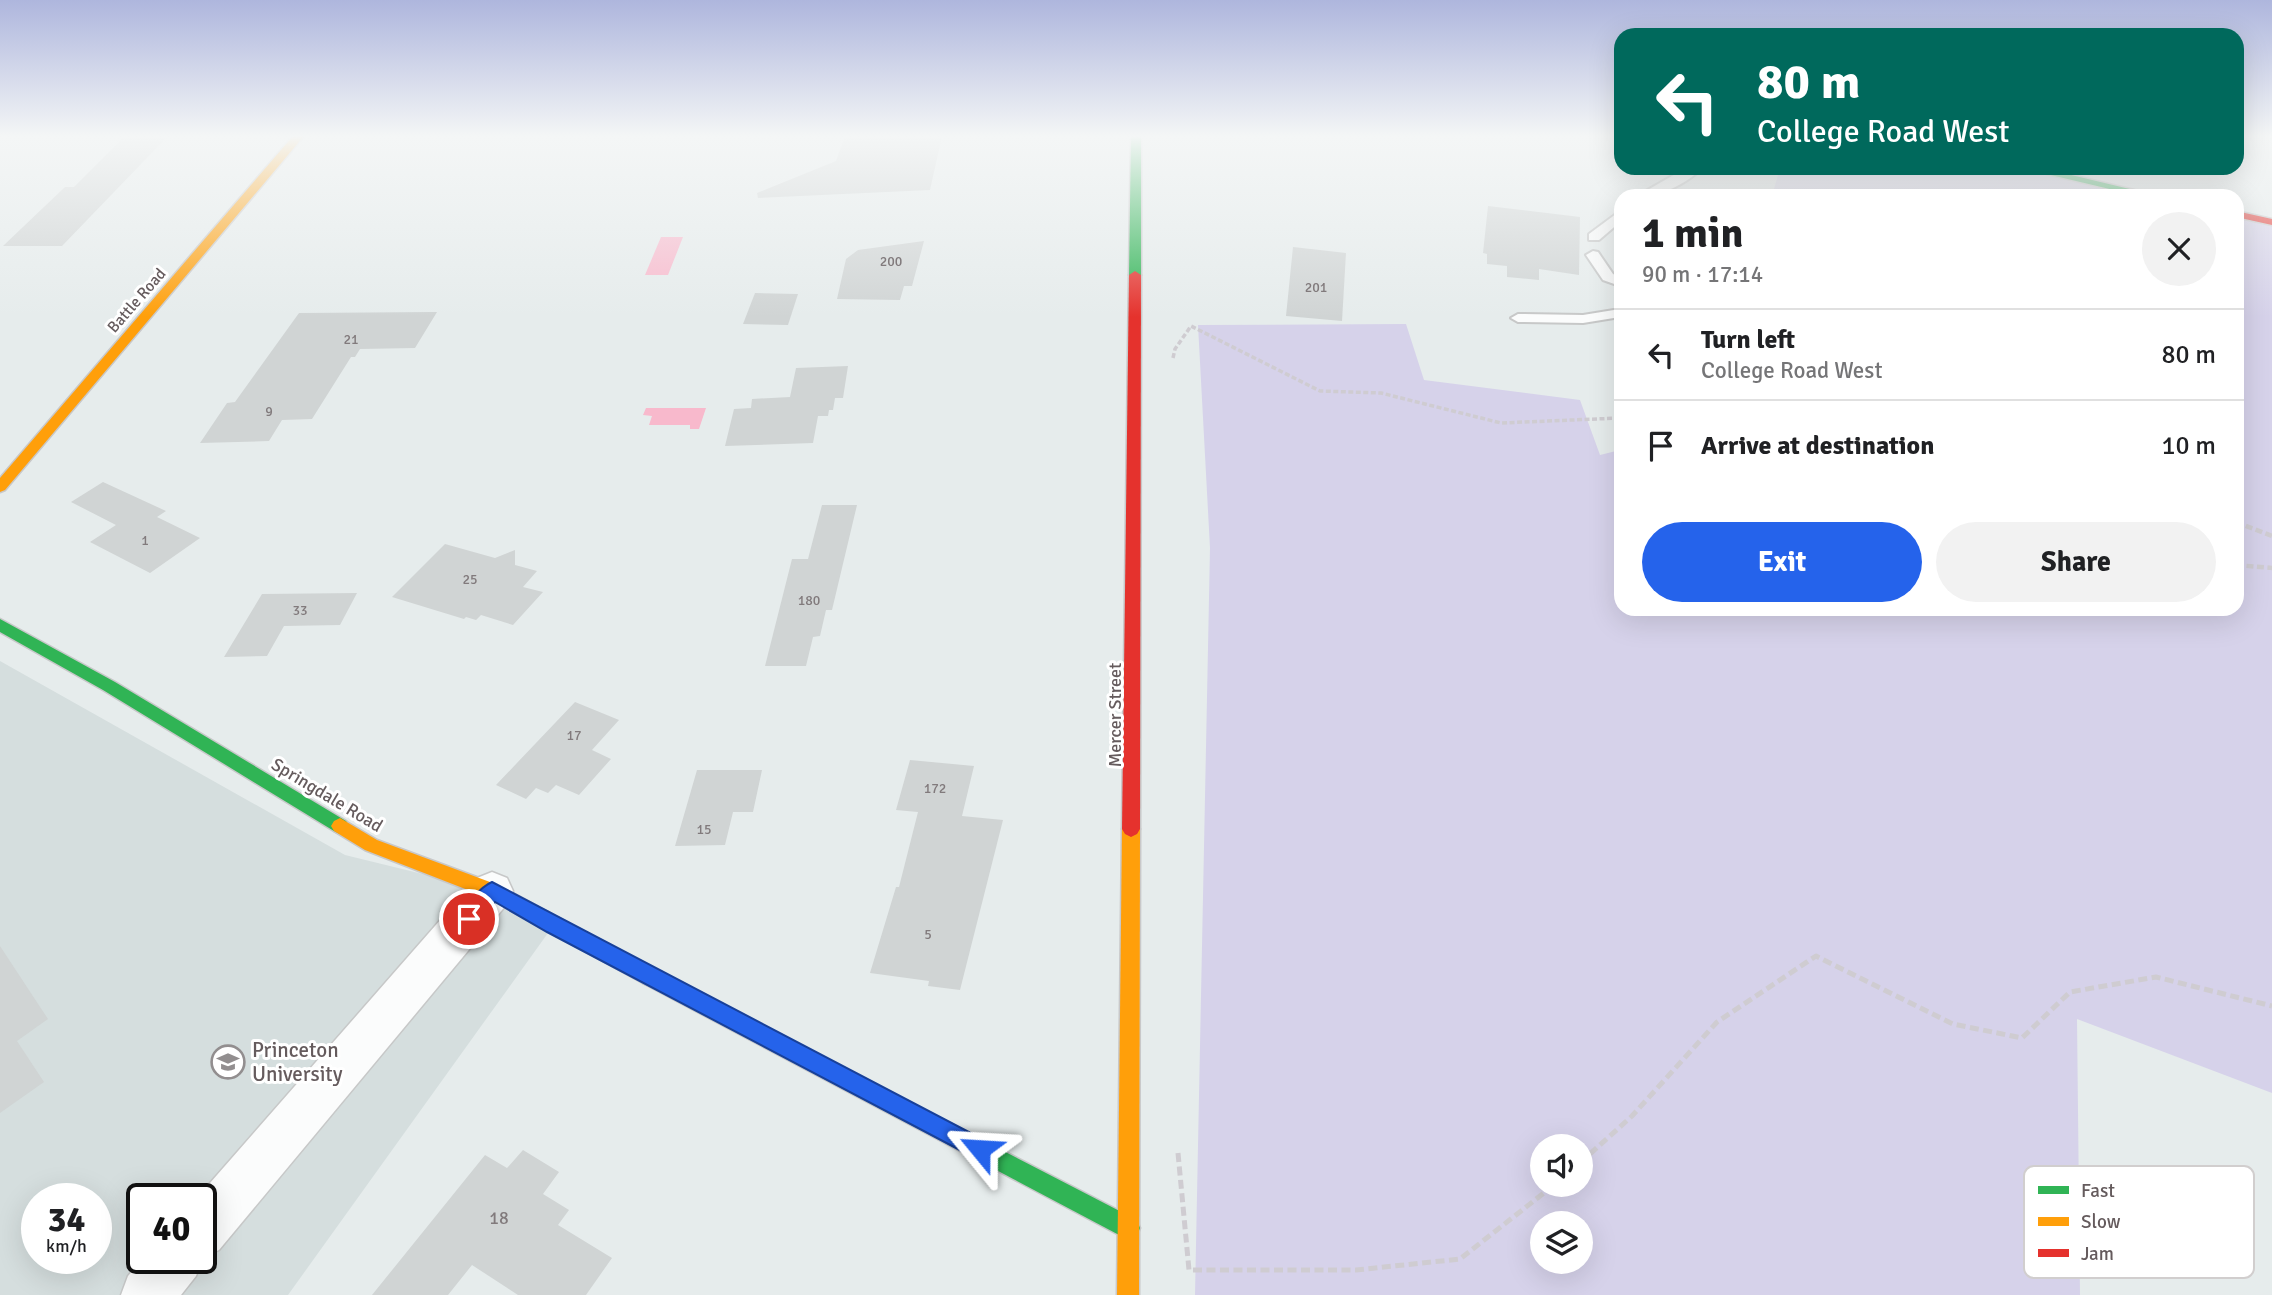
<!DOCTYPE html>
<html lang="en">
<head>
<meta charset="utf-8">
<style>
  body { margin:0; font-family:Signika,sans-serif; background:#f2f2f2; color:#202124; height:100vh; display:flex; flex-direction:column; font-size:26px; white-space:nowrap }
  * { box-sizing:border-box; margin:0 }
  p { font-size:23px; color:#757577 }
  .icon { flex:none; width:38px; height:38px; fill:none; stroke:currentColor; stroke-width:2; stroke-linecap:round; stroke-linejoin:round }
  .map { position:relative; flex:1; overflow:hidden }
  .sheet { position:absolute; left:1614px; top:189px; width:630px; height:427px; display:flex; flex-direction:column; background:#fff; border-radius:21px; box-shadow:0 7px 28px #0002 }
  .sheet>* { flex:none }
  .top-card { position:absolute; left:1614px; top:28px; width:630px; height:147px; border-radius:21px; box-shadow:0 7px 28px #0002; background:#00695c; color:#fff; overflow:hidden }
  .tools { position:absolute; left:1530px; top:1134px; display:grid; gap:14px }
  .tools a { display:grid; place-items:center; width:63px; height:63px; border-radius:50%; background:#fff; box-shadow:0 7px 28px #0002; font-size:35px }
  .speed { position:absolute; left:21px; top:1183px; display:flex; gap:14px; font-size:35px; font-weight:700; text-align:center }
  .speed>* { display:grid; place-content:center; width:91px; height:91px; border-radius:50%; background:#fff; box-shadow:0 7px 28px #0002; line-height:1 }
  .speed small { font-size:18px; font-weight:400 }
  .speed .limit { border:4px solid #111; border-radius:10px; background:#fff; color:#111 }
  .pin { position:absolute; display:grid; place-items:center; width:60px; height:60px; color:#fff; margin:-30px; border:4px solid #fff; border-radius:50%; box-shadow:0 2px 7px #0007 }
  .me { position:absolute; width:77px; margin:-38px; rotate:297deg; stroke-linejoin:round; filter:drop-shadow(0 0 5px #0008) }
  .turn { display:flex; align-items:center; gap:24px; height:147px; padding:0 28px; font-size:32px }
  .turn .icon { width:91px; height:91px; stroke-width:2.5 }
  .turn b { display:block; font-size:49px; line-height:60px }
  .round { display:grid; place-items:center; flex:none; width:74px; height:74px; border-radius:37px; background:#f2f2f2 }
  .overview { display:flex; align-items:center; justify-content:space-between; height:119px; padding:0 28px }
  h1 { font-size:42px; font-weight:700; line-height:52px }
  .cta { display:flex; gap:14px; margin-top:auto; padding:14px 28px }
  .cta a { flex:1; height:80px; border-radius:42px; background:#2563eb; color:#fff; font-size:28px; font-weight:700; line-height:80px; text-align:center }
  .cta a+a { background:#f2f2f2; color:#202124 }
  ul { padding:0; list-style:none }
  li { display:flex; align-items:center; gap:21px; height:91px; padding:0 28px; border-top:2px solid #e0e0e0 }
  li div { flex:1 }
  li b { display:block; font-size:26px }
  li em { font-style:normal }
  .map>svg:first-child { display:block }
</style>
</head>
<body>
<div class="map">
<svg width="2272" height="1295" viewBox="0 0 2272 1295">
  <rect width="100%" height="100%" fill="#e6ecec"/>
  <!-- education -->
  <path fill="#d5dede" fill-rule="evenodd" d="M0,661L345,855L492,891L553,926L288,1295H0ZM37,1199H96V1258H37ZM142,1199H201V1258H142Z"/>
  <!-- green -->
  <g fill="#d6d2ea" fill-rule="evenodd">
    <polygon points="1780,168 2039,168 2165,196 1772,196"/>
    <path d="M2237,212L2272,220V1093L2077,1019L2080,1295H1195L1210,548L1198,325L1406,324L1424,380L1580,400L1600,455L1620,450V609H2236ZM1542,1146H1580V1185H1542ZM1542,1223H1580V1262H1542Z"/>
  </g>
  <!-- water -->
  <g fill="#f8b9cc">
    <polygon points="661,237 683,237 668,275 645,275"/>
    <polygon points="646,408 706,408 699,429 690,429 690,425 649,425 652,416 643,415"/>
  </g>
  <!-- building -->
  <g fill="#d0d4d4">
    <polygon points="125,136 168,136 62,246 3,246 65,187 74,187"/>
    <polygon points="845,136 942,136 930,190 758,198 757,193 836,161"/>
    <polygon points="1488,206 1580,217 1579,275 1539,269 1539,280 1507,277 1507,266 1487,264 1487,254 1483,253"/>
    <polygon points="924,241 912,286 904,286 900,300 837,299 846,259 858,250"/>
    <polygon points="1293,247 1346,253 1342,321 1286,316"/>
    <polygon points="755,293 798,294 788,325 743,324"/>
    <polygon points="437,312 415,348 360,349 355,357 351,357 312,419 282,420 269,441 200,443 227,403 235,402 299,313"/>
    <polygon points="848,366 843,398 835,398 833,410 829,410 828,416 818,416 813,443 725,446 734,409 751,408 752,399 790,397 796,368"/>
    <polygon points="103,482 166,511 157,517 200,538 150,573 90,542 116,525 71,502"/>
    <polygon points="822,505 857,505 832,610 826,610 820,636 813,637 806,666 765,666 792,559 808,559"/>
    <polygon points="445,544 495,558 515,550 515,565 537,571 523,587 543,592 513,625 481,615 476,620 466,617 464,619 392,597"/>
    <polygon points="357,593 340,625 284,626 267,656 224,657 262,594"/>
    <polygon points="575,702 619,720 592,750 611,759 579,795 556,785 548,793 536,788 526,799 496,785"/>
    <polygon points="910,760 974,766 962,816 1003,820 960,990 928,986 929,981 870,973 896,887 899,887 918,812 896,810"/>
    <polygon points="697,770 762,770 753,812 733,812 725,845 675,846"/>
    <polygon points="0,946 48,1019 17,1041 44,1082 0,1113"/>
    <polygon points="523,1150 559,1172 543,1194 569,1210 558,1225 612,1258 586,1295 518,1295 472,1265 448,1295 372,1295 485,1155 507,1168"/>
  </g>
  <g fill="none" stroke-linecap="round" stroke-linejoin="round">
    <defs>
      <g id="lane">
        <path d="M1686,168H1702C1685,185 1661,196 1637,196Z"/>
        <polygon points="1620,211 1620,222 1599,240 1589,240 1589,234"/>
        <polygon points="1593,251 1598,252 1613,274 1620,277 1620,286 1603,280 1586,255"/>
        <polygon points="1620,309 1620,317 1583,323 1518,322 1511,318 1518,314 1583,315"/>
      </g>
      <polygon id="street" points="492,872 507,878 513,891 507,904 219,1250 203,1257 196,1276 181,1295 121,1295 128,1276 144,1258 201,1258 201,1199 196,1199 477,878"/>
      <g id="fast">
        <polygon points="1131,136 1141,136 1141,275 1135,279 1129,275"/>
        <polygon points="2022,168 2042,168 2159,196 2139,196"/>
        <polygon points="0,619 115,682 346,821 349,826 346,831 340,834 334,831 103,690 0,632"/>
        <polygon points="650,968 1137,1220 1140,1228 1137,1236 1129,1239 1121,1236 643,983 640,977 643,971"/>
      </g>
      <g id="slow">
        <polygon points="293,136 304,136 5,490 0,492 0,478"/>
        <polygon points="340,818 377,840 498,885 657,971 660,977 657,983 650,986 643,983 486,897 365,850 334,831 331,826 334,821"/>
        <polygon points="1131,821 1137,824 1140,829 1139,1295 1117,1295 1122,829 1125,824"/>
      </g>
      <g id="jam">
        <polygon points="2236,211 2272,219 2272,225 2236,217"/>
        <polygon points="1135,271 1141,275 1140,829 1137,834 1131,837 1125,834 1122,829 1129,275"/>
      </g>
    </defs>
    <!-- lane casing -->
    <use href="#lane" stroke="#c7c8c8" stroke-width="4"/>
    <!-- street casing -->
    <use href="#street" stroke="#c7c8c8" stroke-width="3"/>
    <!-- fast casing -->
    <use href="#fast" stroke="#c8c8c9" stroke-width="3"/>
    <!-- slow casing -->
    <use href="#slow" stroke="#c8c8c9" stroke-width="3"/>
    <!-- jam casing -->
    <use href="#jam" stroke="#c8c8c9" stroke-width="3"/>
    <!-- path-far2 -->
    <polyline stroke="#cfccd1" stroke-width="3.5" stroke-dasharray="5 2.5" stroke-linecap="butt" points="1173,358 1175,349 1191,326 1320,391 1381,393 1501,423 1620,418"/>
    <!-- path-far1 -->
    <g stroke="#cfccd1" stroke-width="4.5" stroke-dasharray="7 3.5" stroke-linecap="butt">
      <polyline points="2236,522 2272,536"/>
      <polyline points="2236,565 2272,568"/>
    </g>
    <!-- path -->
    <g stroke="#cfccd1" stroke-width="5" stroke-dasharray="9 4.5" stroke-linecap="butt">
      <polyline points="1178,1153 1189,1270 1356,1270 1460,1259 1554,1185"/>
      <polyline points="1580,1163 1632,1116 1717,1022 1816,956 1953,1024 2022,1038 2070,992 2156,977 2272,1006"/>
    </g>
    <!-- lane -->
    <use href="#lane" fill="#fbfcfc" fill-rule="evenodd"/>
    <!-- street -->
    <use href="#street" fill="#fbfcfc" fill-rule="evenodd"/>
    <!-- fast -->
    <use href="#fast" fill="#30b455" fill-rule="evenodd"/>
    <!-- slow -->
    <use href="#slow" fill="#ff9f0a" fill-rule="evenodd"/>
    <!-- jam -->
    <use href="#jam" fill="#e5322d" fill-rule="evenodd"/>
  </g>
  <!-- sky -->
  <linearGradient id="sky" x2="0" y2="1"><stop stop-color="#aeb6dd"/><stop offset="0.43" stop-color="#f4f6f6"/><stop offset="1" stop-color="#f4f6f6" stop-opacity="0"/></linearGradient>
  <rect width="2272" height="317" fill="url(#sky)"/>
  <!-- route -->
  <path fill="#2563eb" stroke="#184099" stroke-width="2" d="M492,882L988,1142L991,1149L988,1157L980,1160L973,1157L547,932L495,902L475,925L469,927L462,925L459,919C465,906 480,887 492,882Z"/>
  <!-- icons -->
  <defs>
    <symbol id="university-ring" viewBox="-11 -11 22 22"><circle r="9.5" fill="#fff" stroke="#928e8f" stroke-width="1.5"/><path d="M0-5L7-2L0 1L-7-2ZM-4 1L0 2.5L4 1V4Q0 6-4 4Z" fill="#928e8f"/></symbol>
  </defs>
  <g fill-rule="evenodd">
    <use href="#university-ring" x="209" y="1043" width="38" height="38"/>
  </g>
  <g text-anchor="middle" stroke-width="6" stroke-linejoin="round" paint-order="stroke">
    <!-- number labels -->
    <g font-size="14" fill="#817a7c">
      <text x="891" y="266">200</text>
      <text x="1316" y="292">201</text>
      <text x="351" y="344">21</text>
      <text x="269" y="416">9</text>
      <text x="145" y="545">1</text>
      <text x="470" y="584">25</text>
      <text x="809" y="605">180</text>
      <text x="300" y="615">33</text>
      <text x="574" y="740">17</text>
      <text x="935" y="793">172</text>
      <text x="704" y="834">15</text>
      <text x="928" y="939">5</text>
    </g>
    <!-- far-street labels -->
    <g font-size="16" fill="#655b5d" stroke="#fff">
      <text transform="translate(136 300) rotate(-49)" y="6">Battle Road</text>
    </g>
    <!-- street labels -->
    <g font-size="18" fill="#655b5d" stroke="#fff">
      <text transform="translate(1115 715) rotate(-90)" y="6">Mercer Street</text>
      <text transform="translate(327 795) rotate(31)" y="6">Springdale Road</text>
    </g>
    <!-- near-number labels -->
    <g font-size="18" fill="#817a7c">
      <text x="499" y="1224">18</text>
    </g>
    <!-- near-poi labels -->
    <g font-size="21" fill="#655b5d" stroke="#fff" text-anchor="start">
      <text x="252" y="1057">Princeton<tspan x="252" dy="24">University</tspan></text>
    </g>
  </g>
  <!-- legend -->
  <rect x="2024" y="1166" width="230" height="112" rx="10" fill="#fff" stroke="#d1cece" stroke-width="2"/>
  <rect x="2038" y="1186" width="31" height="8" fill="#30b455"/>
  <rect x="2038" y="1217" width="31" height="9" fill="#ff9f0a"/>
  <rect x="2038" y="1249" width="31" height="8" fill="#e5322d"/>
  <g font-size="19" fill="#655b5d">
    <text x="2081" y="1197">Fast</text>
    <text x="2081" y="1228">Slow</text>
    <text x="2081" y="1260">Jam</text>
  </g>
</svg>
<div class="tools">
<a><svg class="icon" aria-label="sound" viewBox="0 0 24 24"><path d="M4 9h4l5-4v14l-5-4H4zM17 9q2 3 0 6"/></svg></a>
<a><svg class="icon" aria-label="layers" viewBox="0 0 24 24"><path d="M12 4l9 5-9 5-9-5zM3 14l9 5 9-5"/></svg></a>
</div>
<div class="speed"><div>34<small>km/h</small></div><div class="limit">40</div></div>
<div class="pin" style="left:469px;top:919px;background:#d93025"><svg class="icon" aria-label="arrive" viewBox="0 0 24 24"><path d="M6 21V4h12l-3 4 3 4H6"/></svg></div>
<svg class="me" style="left:980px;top:1149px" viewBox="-20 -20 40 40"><path d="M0-17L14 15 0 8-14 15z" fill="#2563eb" stroke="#fff" stroke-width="4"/></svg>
<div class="top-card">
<div class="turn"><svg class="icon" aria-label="left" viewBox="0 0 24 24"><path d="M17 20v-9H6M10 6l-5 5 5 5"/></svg><div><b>80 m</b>College Road West</div></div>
</div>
<section class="sheet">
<div class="overview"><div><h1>1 min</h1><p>90 m · 17:14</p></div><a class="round"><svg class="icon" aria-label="close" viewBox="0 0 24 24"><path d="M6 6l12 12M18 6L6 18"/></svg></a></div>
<ul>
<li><svg class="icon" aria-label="left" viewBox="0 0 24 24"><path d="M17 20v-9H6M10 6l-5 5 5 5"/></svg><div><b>Turn left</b><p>College Road West</p></div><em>80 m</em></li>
<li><svg class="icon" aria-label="arrive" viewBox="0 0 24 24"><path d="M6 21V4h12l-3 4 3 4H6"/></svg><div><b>Arrive at destination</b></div><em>10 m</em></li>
</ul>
<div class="cta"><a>Exit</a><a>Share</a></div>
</section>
</div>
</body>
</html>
